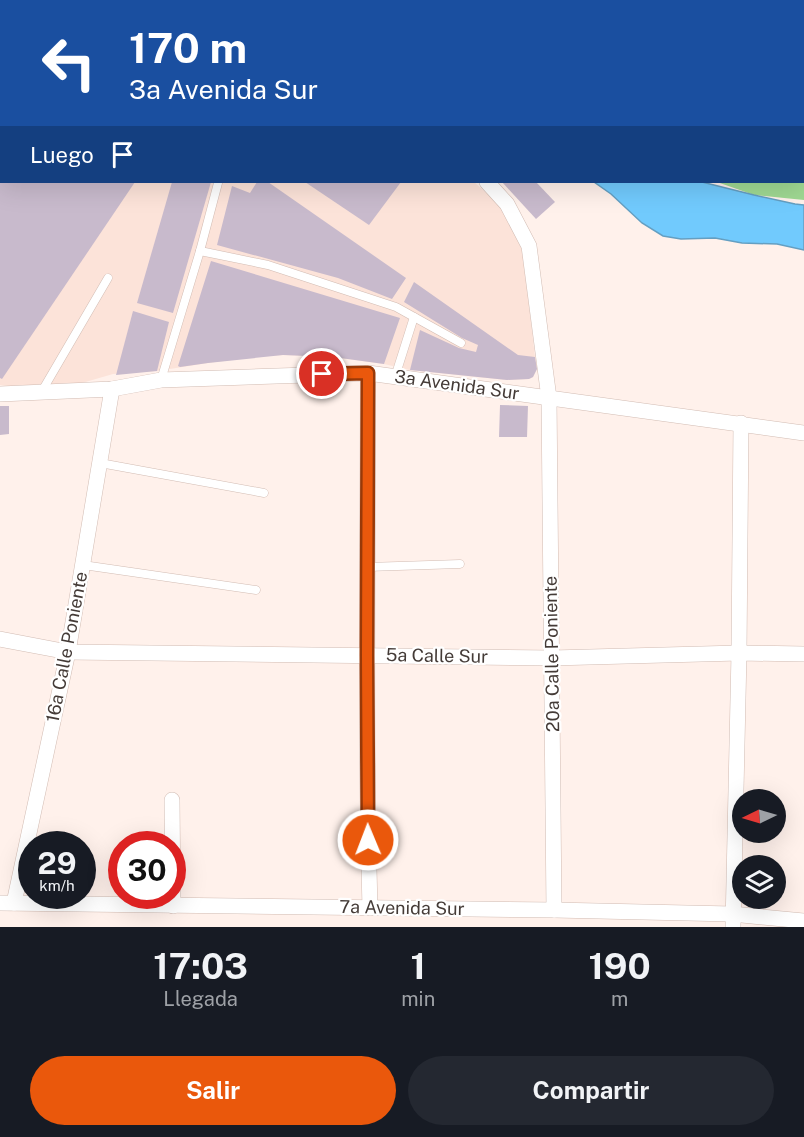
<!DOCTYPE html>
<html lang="es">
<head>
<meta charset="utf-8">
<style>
  body { margin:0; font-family:"Public Sans",sans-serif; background:#242831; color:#f1f3f6; height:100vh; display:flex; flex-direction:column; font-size:22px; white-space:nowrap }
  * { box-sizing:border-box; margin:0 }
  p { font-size:20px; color:#9ea1a6 }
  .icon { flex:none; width:33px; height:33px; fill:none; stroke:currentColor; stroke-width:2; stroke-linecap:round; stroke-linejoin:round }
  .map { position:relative; height:927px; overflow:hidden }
  .drawer { display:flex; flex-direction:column; background:#171b24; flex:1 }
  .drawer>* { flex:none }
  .guide { position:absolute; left:0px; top:0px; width:804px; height:183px; box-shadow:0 6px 24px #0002; background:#1a4fa0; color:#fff; overflow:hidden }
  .needle { width:39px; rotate:265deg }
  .buttons { position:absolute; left:732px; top:789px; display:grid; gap:12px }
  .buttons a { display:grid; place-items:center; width:54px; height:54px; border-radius:50%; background:#171b24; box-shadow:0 6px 24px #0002; font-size:30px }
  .speed { position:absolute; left:18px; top:831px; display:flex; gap:12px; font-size:30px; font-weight:700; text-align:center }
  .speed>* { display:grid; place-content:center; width:78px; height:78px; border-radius:50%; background:#171b24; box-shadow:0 6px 24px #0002; line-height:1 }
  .speed small { font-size:15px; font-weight:400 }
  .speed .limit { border:9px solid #d22; background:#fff; color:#111 }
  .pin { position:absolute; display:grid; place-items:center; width:51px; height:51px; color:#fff; margin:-26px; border:3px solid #fff; border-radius:50%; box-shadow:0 2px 6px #0007 }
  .me { position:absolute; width:66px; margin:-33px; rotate:359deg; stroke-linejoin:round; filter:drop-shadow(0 0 4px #0008) }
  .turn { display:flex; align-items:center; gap:21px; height:126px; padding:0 30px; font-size:27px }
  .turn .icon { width:78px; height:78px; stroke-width:2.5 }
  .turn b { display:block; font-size:42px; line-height:51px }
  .then { display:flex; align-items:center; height:57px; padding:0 30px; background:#0003; gap:12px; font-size:22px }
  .eta { display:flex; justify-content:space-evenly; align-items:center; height:102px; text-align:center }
  .eta b { font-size:36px; font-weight:700; line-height:42px }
  .cta { display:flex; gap:12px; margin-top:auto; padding:12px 30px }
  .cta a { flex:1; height:69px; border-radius:36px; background:#ea580c; color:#fff; font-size:24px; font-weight:700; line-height:69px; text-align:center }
  .cta a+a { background:#242831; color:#f1f3f6 }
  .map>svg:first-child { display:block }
</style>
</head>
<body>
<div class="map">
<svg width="804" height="927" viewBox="0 0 804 927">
  <rect width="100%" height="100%" fill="#fff1eb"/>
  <!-- built -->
  <polygon fill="#fce3d9" points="0,0 229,0 230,1 2,2 2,182 474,182 502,207 523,251 535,357 537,369 533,377 529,379 507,380 410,370 384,364 333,357 283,355 255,357 208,363 157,371 113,374 82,383 9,386 0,385"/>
  <!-- forest -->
  <polygon fill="#9fd892" points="802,133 804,133 804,200 754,195 717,182 802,182"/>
  <!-- water -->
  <polygon fill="#71cafd" stroke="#649fc2" stroke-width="1.5" points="594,182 702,182 754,195 795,204 804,205 804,250 777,244 742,243 715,238 681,239 663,236 642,223 611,194"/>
  <!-- building -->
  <g fill="#c8bacc">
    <polygon points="0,182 135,182 2,379 0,378"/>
    <polygon points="172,182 211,182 173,313 137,303"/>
    <polygon points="257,182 268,182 406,278 392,299 338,278 217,245 232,186 250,193"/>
    <polygon points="305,182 401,182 369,225"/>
    <polygon points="502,182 536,182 555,202 536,219"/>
    <polygon points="211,261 400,318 384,364 333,357 283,355 208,363 180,367 178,366"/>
    <polygon points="414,282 518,355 535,357 537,369 533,377 529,379 507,380 410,370 420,330 459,348 476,352 478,345 462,338 404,302"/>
    <polygon points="133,311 169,322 157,371 116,375"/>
    <polygon points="500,405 528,406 527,437 499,437"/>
    <polygon points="0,406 9,406 9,434 0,435"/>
  </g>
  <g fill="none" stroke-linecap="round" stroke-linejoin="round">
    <defs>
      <g id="lane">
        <polyline points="664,0 668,2"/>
        <polyline points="200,251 218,183"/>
        <polyline points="395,377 414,317"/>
        <polyline points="161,380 200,251 268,265 396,307 461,343"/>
        <polyline points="42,391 108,278"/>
        <polyline points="100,463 264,493"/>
        <polyline points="83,565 256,590"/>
        <polyline points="367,567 460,564"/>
      </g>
      <g id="street">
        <polyline points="243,0 245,2"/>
        <polyline points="716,2 716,0"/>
        <polyline points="487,182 507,204 529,246 549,398 554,910"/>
        <path d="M368,373C368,551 365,730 370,908"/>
        <polyline points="0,394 112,389 161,380 368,373 804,433"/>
        <polyline points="0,639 68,652 552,658 739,653 804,654"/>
        <polyline points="172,800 173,906"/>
        <polyline points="0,903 554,910 732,914 804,921"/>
        <polyline points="14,903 68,652 112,389"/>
        <polyline points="733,927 739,653 741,423"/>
      </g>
    </defs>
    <!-- lane casing -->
    <use href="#lane" stroke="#d2bcb3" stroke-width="9"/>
    <!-- street casing -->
    <use href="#street" stroke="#d2bcb3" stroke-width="16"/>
    <!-- lane -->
    <use href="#lane" stroke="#fff" stroke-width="8"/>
    <!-- street -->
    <use href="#street" stroke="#fff" stroke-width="15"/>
  </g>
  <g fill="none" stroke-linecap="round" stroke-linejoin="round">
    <defs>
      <polyline id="route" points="322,374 368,373 367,656 368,840"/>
    </defs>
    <!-- route casing -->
    <use href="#route" stroke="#983908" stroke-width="15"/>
    <!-- route -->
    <use href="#route" stroke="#ea580c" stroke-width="10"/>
  </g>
  <g text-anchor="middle" stroke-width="4.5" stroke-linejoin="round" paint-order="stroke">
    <!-- street labels -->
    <g font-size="18" fill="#443b37" stroke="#fff">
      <text transform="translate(457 385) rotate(8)" y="6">3a Avenida Sur</text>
      <text transform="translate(67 647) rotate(-79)" y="6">16a Calle Poniente</text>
      <text transform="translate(552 654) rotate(-91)" y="6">20a Calle Poniente</text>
      <text transform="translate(437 656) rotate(1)" y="6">5a Calle Sur</text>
      <text transform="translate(402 908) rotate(1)" y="6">7a Avenida Sur</text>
    </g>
  </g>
</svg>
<div class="buttons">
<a><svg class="needle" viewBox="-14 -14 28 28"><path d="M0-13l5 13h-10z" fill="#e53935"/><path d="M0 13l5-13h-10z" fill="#9ea1a6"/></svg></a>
<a><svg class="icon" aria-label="layers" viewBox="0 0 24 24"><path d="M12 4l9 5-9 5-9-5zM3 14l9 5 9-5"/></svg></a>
</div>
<div class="speed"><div>29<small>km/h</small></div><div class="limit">30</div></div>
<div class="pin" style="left:322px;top:374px;background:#d93025"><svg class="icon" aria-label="arrive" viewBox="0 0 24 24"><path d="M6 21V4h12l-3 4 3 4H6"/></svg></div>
<svg class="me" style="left:368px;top:840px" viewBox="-20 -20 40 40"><circle r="17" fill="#ea580c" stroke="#fff" stroke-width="3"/><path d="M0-11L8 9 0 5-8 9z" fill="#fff"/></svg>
<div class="guide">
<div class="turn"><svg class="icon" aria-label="left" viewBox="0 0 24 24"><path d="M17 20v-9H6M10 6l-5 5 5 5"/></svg><div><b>170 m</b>3a Avenida Sur</div></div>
<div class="then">Luego<svg class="icon" aria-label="arrive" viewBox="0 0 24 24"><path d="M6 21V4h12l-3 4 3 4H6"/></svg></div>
</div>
</div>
<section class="drawer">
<div class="eta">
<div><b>17:03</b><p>Llegada</p></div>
<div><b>1</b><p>min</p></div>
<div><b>190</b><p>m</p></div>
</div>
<div class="cta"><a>Salir</a><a>Compartir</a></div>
</section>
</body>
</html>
